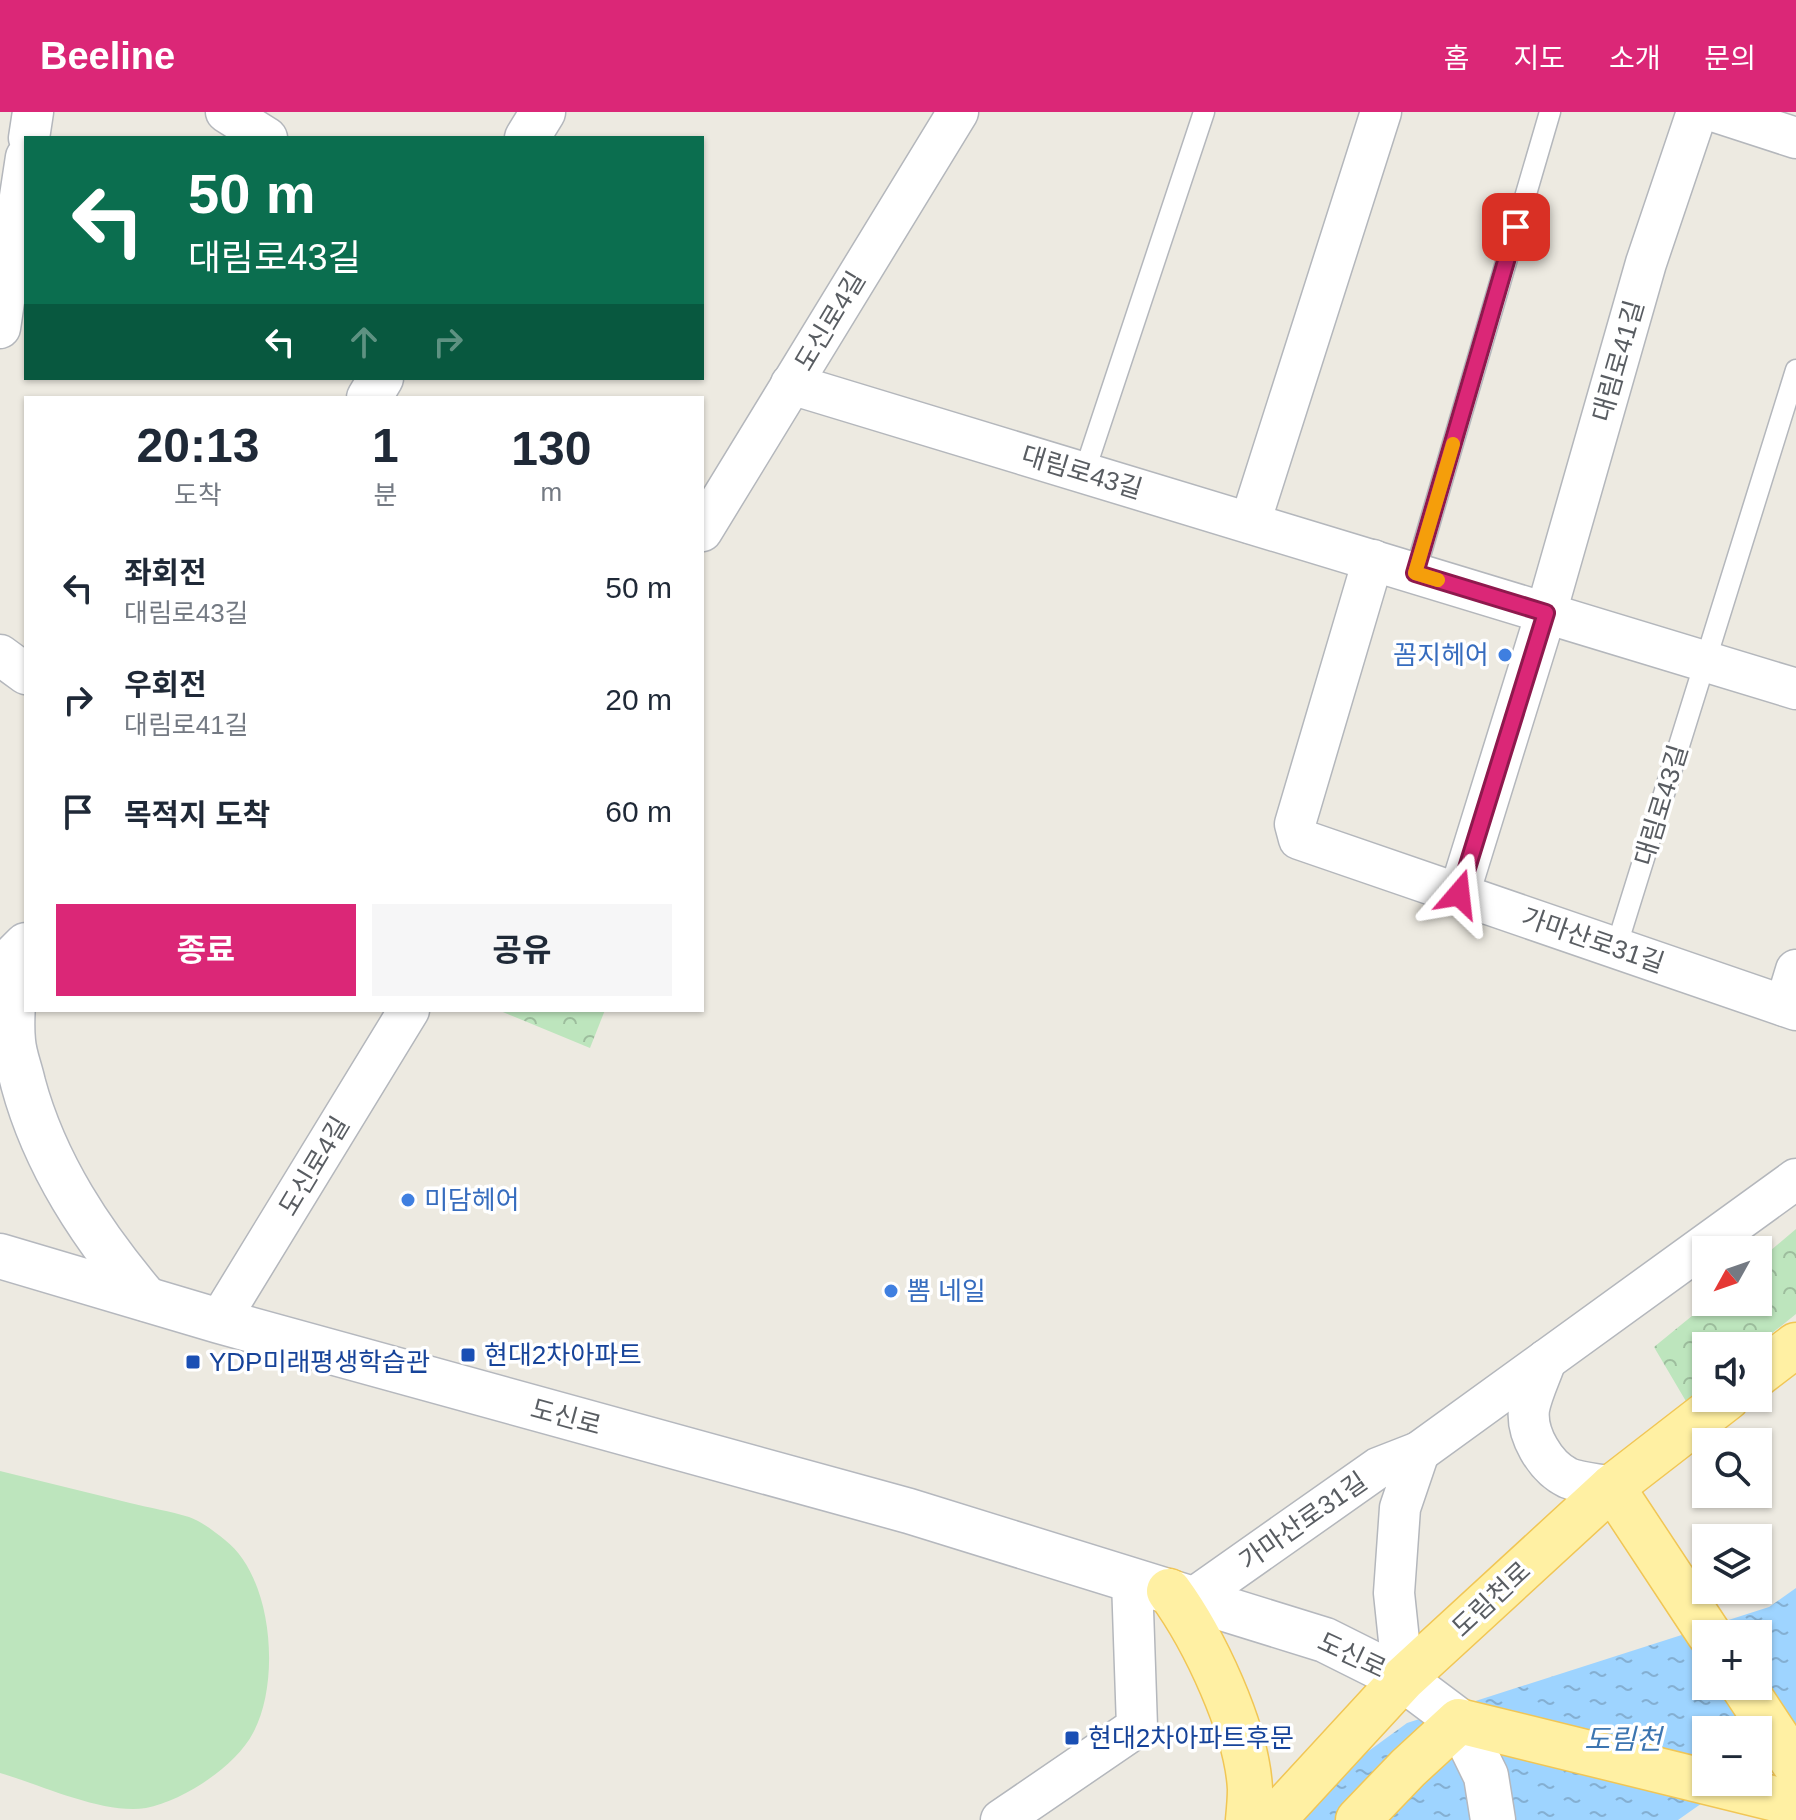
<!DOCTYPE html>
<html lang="ko">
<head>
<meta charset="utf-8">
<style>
  body { margin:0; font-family:Helvetica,"Noto Sans KR",sans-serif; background:#f6f6f7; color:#1f2937; height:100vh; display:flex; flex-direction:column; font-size:30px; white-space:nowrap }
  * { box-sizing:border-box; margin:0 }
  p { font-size:26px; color:#747a83 }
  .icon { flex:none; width:44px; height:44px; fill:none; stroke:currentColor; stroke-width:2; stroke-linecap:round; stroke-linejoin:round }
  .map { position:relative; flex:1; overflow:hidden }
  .side { position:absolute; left:24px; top:284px; width:680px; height:616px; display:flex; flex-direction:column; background:#fff; border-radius:0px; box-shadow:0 2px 6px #0004 }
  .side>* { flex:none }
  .guide { position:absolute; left:24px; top:24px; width:680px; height:244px; border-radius:0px; box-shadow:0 2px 6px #0004; background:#0b6e4f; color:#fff; overflow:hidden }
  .needle { width:52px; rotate:230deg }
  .buttons { position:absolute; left:1692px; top:1124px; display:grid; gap:16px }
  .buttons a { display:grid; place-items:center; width:80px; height:80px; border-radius:0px; background:#fff; box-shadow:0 2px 6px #0004; font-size:40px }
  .pin { position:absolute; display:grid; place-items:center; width:68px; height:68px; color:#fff; margin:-34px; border-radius:16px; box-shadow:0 4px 12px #0006 }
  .me { position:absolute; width:88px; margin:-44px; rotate:17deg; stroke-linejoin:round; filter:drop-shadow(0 0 6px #0008) }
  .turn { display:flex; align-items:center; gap:28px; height:168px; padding:0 32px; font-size:36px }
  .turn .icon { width:104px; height:104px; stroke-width:2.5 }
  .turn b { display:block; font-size:56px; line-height:68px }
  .lanes { display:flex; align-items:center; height:76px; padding:0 32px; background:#0003; justify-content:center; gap:40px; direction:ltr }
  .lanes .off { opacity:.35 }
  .eta { display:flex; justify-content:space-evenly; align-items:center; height:136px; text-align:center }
  .eta b { font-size:48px; font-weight:700; line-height:56px }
  .primary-button { display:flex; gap:16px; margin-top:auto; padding:16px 32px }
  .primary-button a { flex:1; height:92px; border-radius:0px; background:#db2777; color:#fff; font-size:32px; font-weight:700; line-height:92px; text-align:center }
  .primary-button a+a { background:#f6f6f7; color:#1f2937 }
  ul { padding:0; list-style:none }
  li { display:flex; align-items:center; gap:24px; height:112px; padding:0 32px }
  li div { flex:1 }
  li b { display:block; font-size:30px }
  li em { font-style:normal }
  header { display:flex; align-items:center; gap:48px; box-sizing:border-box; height:112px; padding:0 40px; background:#db2777; color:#fff }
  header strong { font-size:38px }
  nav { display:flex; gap:44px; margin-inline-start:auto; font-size:28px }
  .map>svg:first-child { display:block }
</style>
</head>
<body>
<header>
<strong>Beeline</strong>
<nav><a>홈</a><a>지도</a><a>소개</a><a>문의</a></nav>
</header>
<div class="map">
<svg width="1796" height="1708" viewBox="0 0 1796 1708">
  <defs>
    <pattern id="park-crowns" width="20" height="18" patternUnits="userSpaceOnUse" patternTransform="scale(2)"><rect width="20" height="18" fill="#bde5bd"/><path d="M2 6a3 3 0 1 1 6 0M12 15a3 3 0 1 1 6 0" fill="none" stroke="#9dbd9d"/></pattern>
    <pattern id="water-ripples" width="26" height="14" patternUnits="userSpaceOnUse" patternTransform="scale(2)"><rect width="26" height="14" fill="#9ed4ff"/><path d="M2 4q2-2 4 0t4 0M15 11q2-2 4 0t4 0" fill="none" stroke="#84afd2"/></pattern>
  </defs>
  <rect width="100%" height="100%" fill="#edeae1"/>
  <!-- park -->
  <g fill="url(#park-crowns)">
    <polygon points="498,898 605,898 590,936"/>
    <polygon points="1796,1117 1796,1202 1756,1234 1706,1234 1706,1275 1687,1291 1654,1235 1709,1190 1758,1190 1758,1149"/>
  </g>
  <!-- pitch -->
  <path fill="#bde5bd" d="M0,1359C43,1370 87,1380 130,1391C150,1396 170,1399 189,1405C201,1409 215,1420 225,1428C273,1465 281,1570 253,1621C236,1654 183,1689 146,1696C105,1703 41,1673 0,1661Z"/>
  <!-- water -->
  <path fill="url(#water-ripples)" fill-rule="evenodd" d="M1796,1476V1625L1758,1652V1618H1706V1670H1732L1678,1708H1274L1407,1611L1769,1495ZM1706,1522H1758V1574H1706Z"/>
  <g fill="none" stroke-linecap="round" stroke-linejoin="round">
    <defs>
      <g id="service">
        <polyline points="1084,361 1204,0"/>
        <polyline points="1415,461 1550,0"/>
        <polyline points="1616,836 1796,258"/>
      </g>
      <g id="minor">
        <polyline points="226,0 267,26"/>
        <polyline points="1716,0 1796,26"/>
        <polyline points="29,26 33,0"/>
        <polyline points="0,216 26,45"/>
        <polyline points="791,272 1796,577"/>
        <polyline points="1250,411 1381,0"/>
        <polyline points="702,419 958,0"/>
        <polyline points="1373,448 1295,712 1299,727 1796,898"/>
        <polyline points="0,543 26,562"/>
        <polyline points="1459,782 1546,501 1646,151 1697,0"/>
        <polyline points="1785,894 1796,858"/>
        <polyline points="219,1209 409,898"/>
        <path d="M1546,1248C1541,1263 1532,1281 1529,1297C1526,1322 1545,1355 1568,1366C1581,1371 1599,1372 1612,1375"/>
        <polyline points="1419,1340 1796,1067"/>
        <polyline points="1192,1487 1378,1356 1419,1340 1400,1396 1394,1481 1403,1567"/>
        <polyline points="1001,1708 1137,1615 1132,1468"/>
      </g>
      <g id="tertiary">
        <polyline points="527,26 543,0"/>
        <polyline points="369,286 381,266"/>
      </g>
      <g id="secondary">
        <polyline points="0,859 26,833"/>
        <path d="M14,874C13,892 11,911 13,929C14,943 20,957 23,971C45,1053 92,1123 146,1187"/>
        <polyline points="0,1144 219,1209 909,1399 1325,1528 1403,1567 1459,1609 1486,1664 1493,1708"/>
      </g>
      <g id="primary">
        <polyline points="1758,1262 1796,1233"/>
        <polyline points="1612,1375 1709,1522"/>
        <path d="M1169,1479C1204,1527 1247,1617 1250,1677C1250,1687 1249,1698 1248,1708"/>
        <polyline points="1743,1574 1796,1654"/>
        <polyline points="1273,1708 1403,1567 1612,1375 1727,1286"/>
        <polyline points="1358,1708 1408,1656 1459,1609 1796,1692"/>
      </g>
    </defs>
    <!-- service casing -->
    <use href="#service" stroke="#b4b7bc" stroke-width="23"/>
    <!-- minor casing -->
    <use href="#minor" stroke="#b4b7bc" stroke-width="43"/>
    <!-- tertiary casing -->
    <use href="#tertiary" stroke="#b4b7bc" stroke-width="47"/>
    <!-- secondary casing -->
    <use href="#secondary" stroke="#b5b8be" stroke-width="47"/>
    <!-- primary casing -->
    <use href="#primary" stroke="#f1c655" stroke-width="47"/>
    <!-- service -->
    <use href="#service" stroke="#fff" stroke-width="20"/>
    <!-- minor -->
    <use href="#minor" stroke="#fff" stroke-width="40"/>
    <!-- tertiary -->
    <use href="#tertiary" stroke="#fff" stroke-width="44"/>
    <!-- secondary -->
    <use href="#secondary" stroke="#fff" stroke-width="44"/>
    <!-- primary -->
    <use href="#primary" stroke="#fff0a3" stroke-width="44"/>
  </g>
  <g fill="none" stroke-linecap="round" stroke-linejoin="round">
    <defs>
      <polyline id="route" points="1459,782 1546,501 1415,461 1516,115"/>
    </defs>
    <!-- route casing -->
    <use href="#route" stroke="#8e194d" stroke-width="20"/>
    <!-- route -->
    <use href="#route" stroke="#db2777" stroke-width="14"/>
    <!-- slow -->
    <polyline stroke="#f59e0b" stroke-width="14" points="1438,468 1415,461 1453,332"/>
  </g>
  <!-- markers -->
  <g fill="#3f7fe0" stroke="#fff" stroke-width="3">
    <circle cx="1505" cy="543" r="8"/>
    <circle cx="408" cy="1088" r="8"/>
    <circle cx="891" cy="1179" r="8"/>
  </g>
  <g fill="#1a4fb4" stroke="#fff" stroke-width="3">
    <rect x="460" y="1235" width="16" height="16" rx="4"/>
    <rect x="185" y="1242" width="16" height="16" rx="4"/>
    <rect x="1064" y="1618" width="16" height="16" rx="4"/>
  </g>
  <g text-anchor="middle" stroke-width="7" stroke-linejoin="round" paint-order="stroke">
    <!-- street labels -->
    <g font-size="26" fill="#595d62" stroke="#fff">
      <text transform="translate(830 209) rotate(-59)" y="9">도신로4길</text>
      <text transform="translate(1618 249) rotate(-74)" y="9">대림로41길</text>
      <text transform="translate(1082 360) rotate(17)" y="9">대림로43길</text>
      <text transform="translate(1661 693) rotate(-73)" y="9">대림로43길</text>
      <text transform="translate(1593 828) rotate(19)" y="9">가마산로31길</text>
      <text transform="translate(314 1054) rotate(-59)" y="9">도신로4길</text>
      <text transform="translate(566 1305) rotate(15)" y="9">도신로</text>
      <text transform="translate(1303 1409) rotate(-35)" y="9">가마산로31길</text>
      <text transform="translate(1491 1487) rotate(-43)" y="9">도림천로</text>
      <text transform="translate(1352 1543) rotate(25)" y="9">도신로</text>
    </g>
    <!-- shop labels -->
    <g font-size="26" fill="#366cbe" stroke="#fff" text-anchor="start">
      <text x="1489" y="552" text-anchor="end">꼼지헤어</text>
      <text x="424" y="1097">미담헤어</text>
      <text x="907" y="1188">뽐 네일</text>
    </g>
    <!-- transit labels -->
    <g font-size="26" fill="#164399" stroke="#fff" text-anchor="start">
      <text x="484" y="1252">현대2차아파트</text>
      <text x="209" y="1259">YDP미래평생학습관</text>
      <text x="1088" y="1635">현대2차아파트후문</text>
    </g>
    <!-- water labels -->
    <g font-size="28" font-style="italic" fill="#3c75b0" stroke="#fff">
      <text x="1623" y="1637">도림천</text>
    </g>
  </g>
</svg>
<div class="buttons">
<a><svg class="needle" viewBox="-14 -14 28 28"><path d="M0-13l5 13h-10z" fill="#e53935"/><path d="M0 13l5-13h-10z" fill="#747a83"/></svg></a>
<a><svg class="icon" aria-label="sound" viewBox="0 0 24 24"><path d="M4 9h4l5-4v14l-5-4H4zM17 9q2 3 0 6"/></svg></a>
<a><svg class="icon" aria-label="search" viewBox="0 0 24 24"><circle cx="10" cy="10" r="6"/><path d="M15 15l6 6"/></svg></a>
<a><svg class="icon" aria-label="layers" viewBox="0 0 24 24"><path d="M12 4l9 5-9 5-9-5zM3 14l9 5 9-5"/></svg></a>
<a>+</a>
<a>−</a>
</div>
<div class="pin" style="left:1516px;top:115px;background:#d93025"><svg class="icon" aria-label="arrive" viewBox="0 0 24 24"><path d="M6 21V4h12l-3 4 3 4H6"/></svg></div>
<svg class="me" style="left:1459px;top:782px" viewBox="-20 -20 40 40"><path d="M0-17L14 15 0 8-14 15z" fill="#db2777" stroke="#fff" stroke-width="4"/></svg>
<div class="guide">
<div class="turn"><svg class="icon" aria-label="left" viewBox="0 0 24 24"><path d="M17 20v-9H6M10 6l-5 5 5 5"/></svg><div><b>50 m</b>대림로43길</div></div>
<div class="lanes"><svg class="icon" aria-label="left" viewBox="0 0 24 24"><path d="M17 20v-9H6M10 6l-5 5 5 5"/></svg><svg class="icon off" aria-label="ahead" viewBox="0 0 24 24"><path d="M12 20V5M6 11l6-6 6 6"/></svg><svg class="icon off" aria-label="right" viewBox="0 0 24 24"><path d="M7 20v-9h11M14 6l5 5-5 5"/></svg></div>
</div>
<section class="side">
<div class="eta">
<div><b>20:13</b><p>도착</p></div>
<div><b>1</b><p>분</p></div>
<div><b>130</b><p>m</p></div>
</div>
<ul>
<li><svg class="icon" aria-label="left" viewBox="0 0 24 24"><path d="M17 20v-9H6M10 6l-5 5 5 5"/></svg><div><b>좌회전</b><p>대림로43길</p></div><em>50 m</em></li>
<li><svg class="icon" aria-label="right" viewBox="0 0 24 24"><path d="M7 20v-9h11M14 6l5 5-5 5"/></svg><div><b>우회전</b><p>대림로41길</p></div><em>20 m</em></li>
<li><svg class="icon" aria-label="arrive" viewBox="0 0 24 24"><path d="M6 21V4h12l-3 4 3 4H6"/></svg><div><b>목적지 도착</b></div><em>60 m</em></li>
</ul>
<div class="primary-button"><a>종료</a><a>공유</a></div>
</section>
</div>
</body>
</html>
